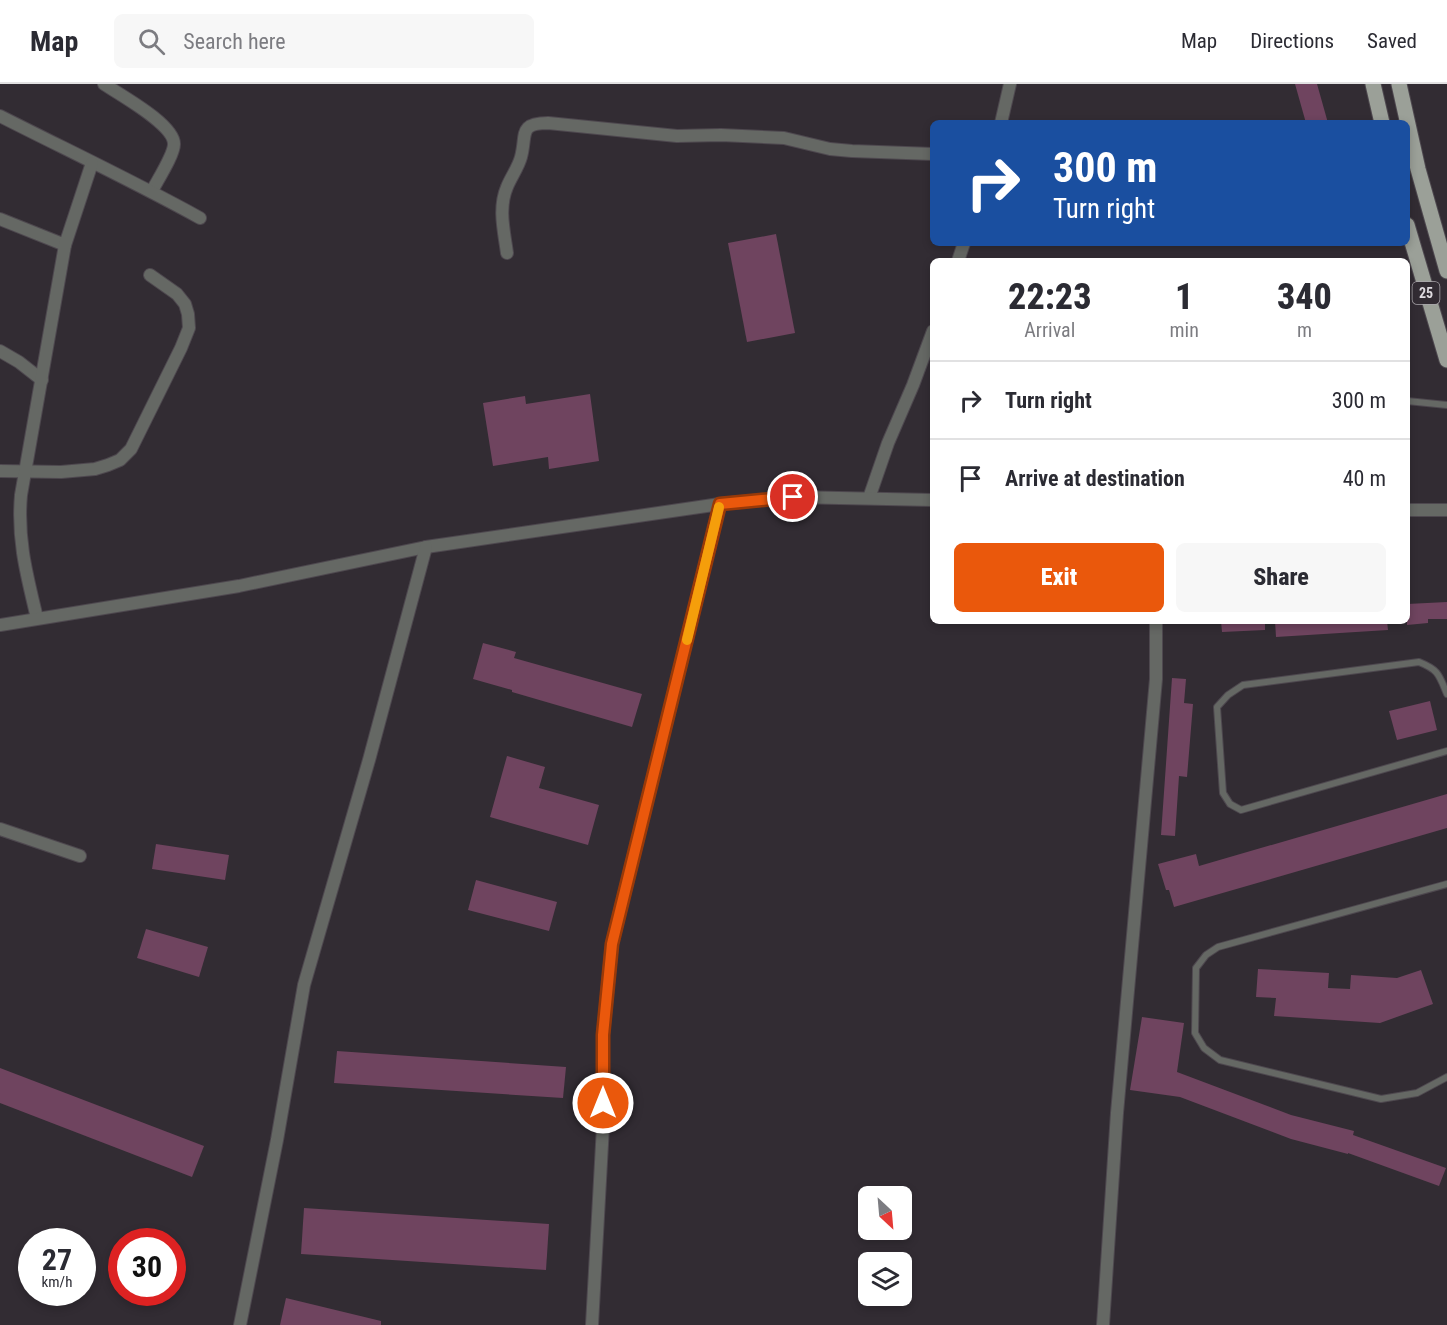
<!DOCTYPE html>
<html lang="en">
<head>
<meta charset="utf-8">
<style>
  body { margin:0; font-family:"Roboto Condensed",sans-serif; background:#f7f7f7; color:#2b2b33; height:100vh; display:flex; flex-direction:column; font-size:22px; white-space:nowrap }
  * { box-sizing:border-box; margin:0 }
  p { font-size:20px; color:#7c7c81 }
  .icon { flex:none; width:33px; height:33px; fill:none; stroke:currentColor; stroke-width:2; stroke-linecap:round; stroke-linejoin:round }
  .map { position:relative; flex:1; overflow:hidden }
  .drawer { position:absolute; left:930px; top:174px; width:480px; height:366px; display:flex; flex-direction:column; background:#fff; border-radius:9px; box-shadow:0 3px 9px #0003 }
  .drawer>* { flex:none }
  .banner { position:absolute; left:930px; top:36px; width:480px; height:126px; border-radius:9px; box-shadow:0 3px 9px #0003; background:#1a4fa0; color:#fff; overflow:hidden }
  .needle { width:39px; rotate:154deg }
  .controls { position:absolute; left:858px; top:1102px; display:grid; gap:12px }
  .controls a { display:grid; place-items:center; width:54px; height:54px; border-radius:9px; background:#fff; box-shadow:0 3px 9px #0003; font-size:30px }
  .speed { position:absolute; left:18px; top:1144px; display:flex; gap:12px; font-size:30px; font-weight:700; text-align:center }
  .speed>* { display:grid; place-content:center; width:78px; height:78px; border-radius:50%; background:#fff; box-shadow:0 3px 9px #0003; line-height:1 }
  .speed small { font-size:15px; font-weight:400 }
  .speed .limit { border:9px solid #d22; background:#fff; color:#111 }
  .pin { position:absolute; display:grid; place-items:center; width:51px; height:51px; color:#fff; margin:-26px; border:3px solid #fff; border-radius:50%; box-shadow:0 2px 6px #0007 }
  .me { position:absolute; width:66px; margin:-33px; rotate:0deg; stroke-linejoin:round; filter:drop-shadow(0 0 4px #0008) }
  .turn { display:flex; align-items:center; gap:21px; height:126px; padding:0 24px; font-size:27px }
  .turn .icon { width:78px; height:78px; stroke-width:2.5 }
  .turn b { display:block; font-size:42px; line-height:51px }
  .eta { display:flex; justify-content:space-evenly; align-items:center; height:102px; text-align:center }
  .eta b { font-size:36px; font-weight:800; line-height:42px }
  .action { display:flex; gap:12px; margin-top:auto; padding:12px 24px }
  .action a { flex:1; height:69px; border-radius:9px; background:#ea580c; color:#fff; font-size:24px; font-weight:800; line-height:69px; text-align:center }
  .action a+a { background:#f7f7f7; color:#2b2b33 }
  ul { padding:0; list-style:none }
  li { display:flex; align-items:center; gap:18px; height:78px; padding:0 24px; border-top:2px solid #e1e1e2 }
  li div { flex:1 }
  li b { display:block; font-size:22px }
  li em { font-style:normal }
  header { display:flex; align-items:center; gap:36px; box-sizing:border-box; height:84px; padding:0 30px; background:#fff; border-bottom:2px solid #e1e1e2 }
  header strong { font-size:28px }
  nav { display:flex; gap:33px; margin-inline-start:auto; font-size:21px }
  .search { width:420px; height:54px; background:#f7f7f7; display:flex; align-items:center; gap:15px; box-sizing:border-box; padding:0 21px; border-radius:9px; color:#7c7c81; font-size:22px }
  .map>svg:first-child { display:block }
</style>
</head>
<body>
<header>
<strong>Map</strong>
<div class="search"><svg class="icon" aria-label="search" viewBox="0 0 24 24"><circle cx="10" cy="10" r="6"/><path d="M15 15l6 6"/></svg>Search here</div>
<nav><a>Map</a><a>Directions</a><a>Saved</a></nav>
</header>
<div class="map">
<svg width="1447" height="1241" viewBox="0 0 1447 1241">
  <rect width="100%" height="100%" fill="#322c33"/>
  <!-- building -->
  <g fill="#6f445f">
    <polygon points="1295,0 1317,0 1328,39 1306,39"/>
    <polygon points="776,150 795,249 747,258 728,159"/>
    <polygon points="590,310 599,377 549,385 548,373 493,382 483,319 525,312 526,320"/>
    <polygon points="1447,518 1447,535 1428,535 1428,539 1407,541 1407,520"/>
    <polygon points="1221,537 1265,537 1265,546 1222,548"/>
    <polygon points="1275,537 1387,537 1388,546 1276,553"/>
    <polygon points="483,559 516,568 514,574 642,610 632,643 512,608 512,606 473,595"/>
    <polygon points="1172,594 1186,595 1184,619 1193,620 1187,693 1179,692 1175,752 1161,751"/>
    <polygon points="1430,617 1437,646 1397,656 1389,627"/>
    <polygon points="507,672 545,683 539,704 599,721 588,761 490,733"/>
    <polygon points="1447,710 1447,744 1174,823 1169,806 1166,806 1158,780 1196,770 1199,782"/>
    <polygon points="156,760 229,771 225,796 152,785"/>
    <polygon points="476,796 557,818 549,847 468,826"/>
    <polygon points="146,845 208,863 199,893 137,874"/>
    <polygon points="1258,885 1329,889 1328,904 1350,905 1351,891 1397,894 1421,886 1433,920 1380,939 1274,932 1276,914 1256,913"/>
    <polygon points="1142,933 1184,939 1177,988 1291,1031 1354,1047 1353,1051 1446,1084 1439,1102 1348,1069 1348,1070 1291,1055 1180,1013 1130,1006"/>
    <polygon points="337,967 566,983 563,1014 334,999"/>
    <polygon points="0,984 204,1062 192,1093 0,1019"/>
    <polygon points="304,1124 549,1140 546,1186 301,1170"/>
    <polygon points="286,1214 381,1237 381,1241 280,1241"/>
  </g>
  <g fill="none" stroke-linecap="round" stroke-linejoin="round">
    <defs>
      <g id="lane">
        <polyline points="1407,317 1447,321"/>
        <path d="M1447,610C1439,591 1439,586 1419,578L1243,601L1228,611L1217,623L1223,709L1230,720L1241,726L1447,667"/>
        <polyline points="1447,800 1218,863 1206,871 1196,884 1195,949 1204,964 1220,976 1381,1015 1417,1009 1447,993"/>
      </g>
      <g id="street">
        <path d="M104,0C120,11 174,40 174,60C174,71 157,97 152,107"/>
        <path d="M0,32C67,66 135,98 200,134"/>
        <polyline points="1001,39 1010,0"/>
        <polyline points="0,135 65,161"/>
        <path d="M507,169C504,147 498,124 507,103C511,93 518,84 521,73C527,51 518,39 548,39L677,52L721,51L784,54L830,65L852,67L933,70"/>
        <polyline points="958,177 964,159"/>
        <polyline points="0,267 19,278 42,296"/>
        <polyline points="0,387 61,388 95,385 108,381 120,376 131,365 181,264 189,244 188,230 185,220 177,210 150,191"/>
        <polyline points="869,414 888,359 913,301 933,247"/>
        <polyline points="1407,426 1447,426"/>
        <path d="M37,534C27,492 17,456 21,411L65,161L92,79"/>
        <polyline points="0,541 239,502 426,463 720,420 793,413 933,416"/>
        <polyline points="0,745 80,772"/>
        <polyline points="240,1241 277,1056 304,901 369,676 426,463"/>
        <polyline points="592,1241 603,1042 603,951 612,860 720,420"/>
        <polyline points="1103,1241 1117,1029 1156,595 1156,537"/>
      </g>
      <g id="primary">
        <polyline points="1373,0 1382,39"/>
        <polyline points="1399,0 1418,85 1447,187"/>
        <polyline points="1407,141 1447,276"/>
      </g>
    </defs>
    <!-- lane casing -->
    <use href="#lane" stroke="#4e484f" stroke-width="8"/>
    <!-- street casing -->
    <use href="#street" stroke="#4e484f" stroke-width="14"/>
    <!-- primary casing -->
    <use href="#primary" stroke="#4e484f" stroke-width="17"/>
    <!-- lane -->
    <use href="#lane" stroke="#656864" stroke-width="6"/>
    <!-- street -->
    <use href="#street" stroke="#656864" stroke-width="12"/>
    <!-- primary -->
    <use href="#primary" stroke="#9ba098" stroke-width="15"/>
  </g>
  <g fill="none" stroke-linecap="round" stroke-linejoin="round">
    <defs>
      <polyline id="route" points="603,1019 603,951 612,860 720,420 793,413"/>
    </defs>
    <!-- route casing -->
    <use href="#route" stroke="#983908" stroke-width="15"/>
    <!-- route -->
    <use href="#route" stroke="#ea580c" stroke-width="10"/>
    <!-- slow -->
    <polyline stroke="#f59e0b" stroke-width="10" points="687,556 719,423"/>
  </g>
  <g text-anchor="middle" stroke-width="4.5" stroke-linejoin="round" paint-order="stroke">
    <!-- shield labels -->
    <rect fill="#322c33" stroke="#aba6ac" stroke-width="1.5" x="1412.5" y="198" width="27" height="22" rx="4.5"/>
    <g font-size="14" font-weight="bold" fill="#dfdbe0">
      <text x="1426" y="214">25</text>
    </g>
  </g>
</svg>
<div class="controls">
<a><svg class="needle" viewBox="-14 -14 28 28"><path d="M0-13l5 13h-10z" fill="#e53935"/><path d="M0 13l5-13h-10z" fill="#7c7c81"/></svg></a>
<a><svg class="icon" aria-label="layers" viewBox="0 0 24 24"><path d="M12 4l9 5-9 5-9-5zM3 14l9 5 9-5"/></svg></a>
</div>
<div class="speed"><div>27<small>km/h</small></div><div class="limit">30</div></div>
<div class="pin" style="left:793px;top:413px;background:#d93025"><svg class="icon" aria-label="arrive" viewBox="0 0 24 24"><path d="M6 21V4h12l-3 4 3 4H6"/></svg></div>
<svg class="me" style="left:603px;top:1019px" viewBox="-20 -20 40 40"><circle r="17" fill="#ea580c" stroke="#fff" stroke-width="3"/><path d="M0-11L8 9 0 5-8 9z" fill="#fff"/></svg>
<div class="banner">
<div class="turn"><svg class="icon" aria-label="right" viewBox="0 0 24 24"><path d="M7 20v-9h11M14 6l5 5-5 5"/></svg><div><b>300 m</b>Turn right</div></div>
</div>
<section class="drawer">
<div class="eta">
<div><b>22:23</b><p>Arrival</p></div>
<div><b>1</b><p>min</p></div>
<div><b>340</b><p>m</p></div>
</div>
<ul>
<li><svg class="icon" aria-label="right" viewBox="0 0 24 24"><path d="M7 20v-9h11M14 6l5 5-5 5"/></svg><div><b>Turn right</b></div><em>300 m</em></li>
<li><svg class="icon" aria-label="arrive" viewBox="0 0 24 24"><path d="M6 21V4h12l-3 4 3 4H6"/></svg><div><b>Arrive at destination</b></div><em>40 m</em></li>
</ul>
<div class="action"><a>Exit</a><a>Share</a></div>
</section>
</div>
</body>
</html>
